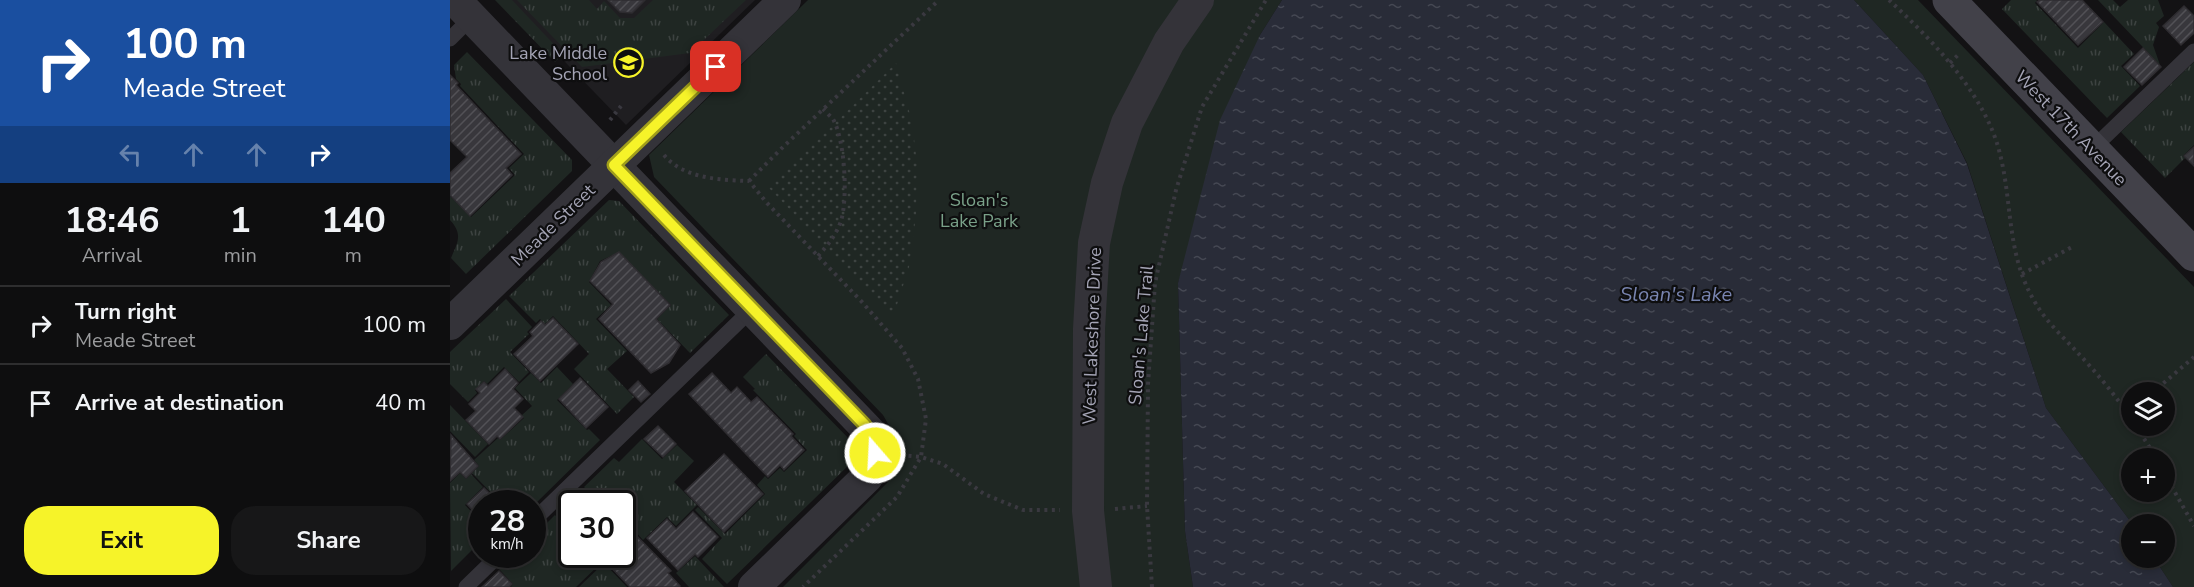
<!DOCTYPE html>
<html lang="en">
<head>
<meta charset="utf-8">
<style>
  body { margin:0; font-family:"Nunito Sans",sans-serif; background:#171718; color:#f1f3f6; height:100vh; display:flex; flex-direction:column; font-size:22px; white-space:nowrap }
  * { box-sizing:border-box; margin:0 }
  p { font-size:20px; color:#9b9c9e }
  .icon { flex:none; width:33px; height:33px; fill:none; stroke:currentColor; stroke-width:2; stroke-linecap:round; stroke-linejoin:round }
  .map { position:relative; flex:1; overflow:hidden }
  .details { display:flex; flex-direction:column; background:#0e0e0f; width:450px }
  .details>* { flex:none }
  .hud { background:#1a4fa0; color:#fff; overflow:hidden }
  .controls { position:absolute; left:1671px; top:382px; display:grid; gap:12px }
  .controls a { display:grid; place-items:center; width:54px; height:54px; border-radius:50%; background:#0e0e0f; box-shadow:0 3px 9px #0003,0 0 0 2px #2e2e2f; font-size:30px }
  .speed { position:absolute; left:18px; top:490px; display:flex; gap:12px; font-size:30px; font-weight:700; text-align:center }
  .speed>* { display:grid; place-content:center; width:78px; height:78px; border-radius:50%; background:#0e0e0f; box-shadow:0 3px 9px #0003,0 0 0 2px #2e2e2f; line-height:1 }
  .speed small { font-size:15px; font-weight:400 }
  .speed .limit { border:3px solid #111; border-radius:9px; background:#fff; color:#111 }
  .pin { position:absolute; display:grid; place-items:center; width:51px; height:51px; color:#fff; margin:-26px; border-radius:12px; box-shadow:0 3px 9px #0006 }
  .me { position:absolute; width:66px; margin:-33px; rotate:341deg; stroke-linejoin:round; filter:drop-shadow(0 0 4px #0008) }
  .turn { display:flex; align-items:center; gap:21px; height:126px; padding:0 24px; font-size:27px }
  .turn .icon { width:78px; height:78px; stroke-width:2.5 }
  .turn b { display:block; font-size:42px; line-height:51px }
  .lanes { display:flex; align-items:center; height:57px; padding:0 24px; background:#0003; justify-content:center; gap:30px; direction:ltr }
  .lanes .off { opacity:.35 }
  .eta { display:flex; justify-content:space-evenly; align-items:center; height:102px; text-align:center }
  .eta b { font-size:36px; font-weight:700; line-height:42px }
  .action { display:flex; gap:12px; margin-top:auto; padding:12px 24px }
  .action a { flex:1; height:69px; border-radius:24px; background:#f6f329; color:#111; font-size:24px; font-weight:700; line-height:69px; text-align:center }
  .action a+a { background:#171718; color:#f1f3f6 }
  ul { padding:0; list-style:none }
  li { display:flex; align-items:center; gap:18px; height:78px; padding:0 24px; border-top:2px solid #2e2e2f }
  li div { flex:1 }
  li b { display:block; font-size:22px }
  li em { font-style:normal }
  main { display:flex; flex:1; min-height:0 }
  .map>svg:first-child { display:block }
</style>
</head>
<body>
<main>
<section class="details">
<div class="hud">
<div class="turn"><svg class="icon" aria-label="right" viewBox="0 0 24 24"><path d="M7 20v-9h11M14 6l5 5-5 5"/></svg><div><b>100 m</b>Meade Street</div></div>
<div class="lanes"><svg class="icon off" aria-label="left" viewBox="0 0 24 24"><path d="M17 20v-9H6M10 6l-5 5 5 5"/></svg><svg class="icon off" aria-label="ahead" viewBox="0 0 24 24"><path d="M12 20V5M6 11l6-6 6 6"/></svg><svg class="icon off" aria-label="ahead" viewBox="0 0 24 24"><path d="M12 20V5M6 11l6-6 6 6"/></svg><svg class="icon" aria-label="right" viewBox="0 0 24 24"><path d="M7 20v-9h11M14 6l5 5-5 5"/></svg></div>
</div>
<div class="eta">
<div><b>18:46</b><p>Arrival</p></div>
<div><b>1</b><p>min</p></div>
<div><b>140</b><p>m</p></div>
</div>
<ul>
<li><svg class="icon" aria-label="right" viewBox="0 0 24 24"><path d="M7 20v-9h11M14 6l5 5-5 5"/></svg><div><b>Turn right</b><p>Meade Street</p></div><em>100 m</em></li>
<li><svg class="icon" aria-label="arrive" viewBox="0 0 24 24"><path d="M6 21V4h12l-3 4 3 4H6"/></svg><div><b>Arrive at destination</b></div><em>40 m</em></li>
</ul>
<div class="action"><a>Exit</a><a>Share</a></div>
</section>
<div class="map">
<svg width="1744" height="587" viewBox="0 0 1744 587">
  <defs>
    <pattern id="grass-tufts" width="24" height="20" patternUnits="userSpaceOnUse" patternTransform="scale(1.5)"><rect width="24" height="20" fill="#1f2723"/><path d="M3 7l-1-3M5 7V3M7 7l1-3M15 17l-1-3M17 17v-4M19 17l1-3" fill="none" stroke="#3d4341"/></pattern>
    <pattern id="garden-dots" width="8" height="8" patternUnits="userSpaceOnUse" patternTransform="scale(1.5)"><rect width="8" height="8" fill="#1f2723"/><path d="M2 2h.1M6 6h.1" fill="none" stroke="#3d4341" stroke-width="1.8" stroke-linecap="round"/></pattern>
    <pattern id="water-ripples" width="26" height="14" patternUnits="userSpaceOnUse" patternTransform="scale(1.5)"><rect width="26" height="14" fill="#292c38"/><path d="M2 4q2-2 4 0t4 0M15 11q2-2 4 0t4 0" fill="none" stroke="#454853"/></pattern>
    <pattern id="building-hatch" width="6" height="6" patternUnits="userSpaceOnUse" patternTransform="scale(1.5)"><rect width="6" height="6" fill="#38373c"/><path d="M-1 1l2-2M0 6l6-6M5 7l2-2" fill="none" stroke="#525156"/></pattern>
  </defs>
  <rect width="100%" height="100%" fill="#131214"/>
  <!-- built -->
  <polygon fill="#1f1e21" points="55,0 305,0 176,125"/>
  <!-- grass -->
  <g fill="url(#grass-tufts)">
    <polygon points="45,0 62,0 113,54 105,62"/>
    <polygon points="67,0 139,0 147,9 154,1 170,18 184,18 203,0 296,0 240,53 132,67"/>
    <polygon points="1561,0 1587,0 1585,3 1628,48 1654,22 1684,54 1671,66 1690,86 1657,118 1552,9"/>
    <polygon points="1648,0 1663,0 1670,7 1678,0 1708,0 1714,16 1706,23 1709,27 1703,45 1710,65"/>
    <path d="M17,52L122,160V171L16,274L1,258C8,242 13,234 0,220V196L21,217L65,175L59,168L74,154L10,86L11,84L6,79L4,65Z"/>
    <polygon points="1744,62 1744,145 1733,156 1735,158 1715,178 1671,132"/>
    <polygon points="159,200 169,201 279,315 240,353 207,319 221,305 169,252 150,261 139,282 161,305 146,319 177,351 157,369 184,397 167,414 124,369 139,354 103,316 95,324 90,319 86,323 59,296"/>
    <polygon points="56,299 82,327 77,332 79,334 60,352 79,372 69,382 54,367 37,384 34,381 25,390 27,393 18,402 0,384 0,352"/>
    <polygon points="316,354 404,444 406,450 402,462 277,584 252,559 272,538 245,510 248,507 275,534 315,494 307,485 315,476 318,479 330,468 334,472 357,450 344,436 346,434 303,390 305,389 293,377"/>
    <polygon points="107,367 123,384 107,400 137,430 139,429 150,440 83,506 82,504 52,504 22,473 29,466 24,460 48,438 50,440 74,418 72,415 82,406 65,388 81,373 91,383"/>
    <polygon points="0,405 38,444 25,457 0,431"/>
    <polygon points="192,439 212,459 227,445 244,461 224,482 247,505 226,526 217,517 193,540 173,518 172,504 151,504 134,487 164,458 169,462"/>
    <polygon points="10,473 16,479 21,474 33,487 15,505 31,522 31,541 1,571 0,483"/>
    <polygon points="105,515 121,533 122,555 145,555 152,562 126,587 61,587 63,584 49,569 64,555 82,555 83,537"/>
    <polygon points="245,556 274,587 239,587 226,573"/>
    <polygon points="154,563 177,587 129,587"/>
  </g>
  <!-- park -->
  <g fill="#1f2723" fill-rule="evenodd">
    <polygon points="358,0 832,0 810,35 728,283 735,531 743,587 333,587 443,477 446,438 433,415 204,177 199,155"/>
    <path d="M1404,0H1468L1744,287V587H1723L1704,558H1714V525H1683L1596,408L1517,163L1473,75ZM1682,393H1714V426H1682ZM1682,459H1714V492H1682Z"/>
  </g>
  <!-- garden -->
  <polygon fill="url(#garden-dots)" points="446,63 462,122 467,163 466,216 459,267 443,317 319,188"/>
  <!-- water -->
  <polygon fill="url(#water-ripples)" points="832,0 1404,0 1473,75 1517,164 1596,408 1683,525 1682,558 1704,558 1723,587 743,587 735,531 728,283 770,120 810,35"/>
  <!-- building -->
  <g fill="url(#building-hatch)" stroke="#2e2c30" stroke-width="1.5">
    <polygon points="158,0 195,0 182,13 170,12"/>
    <polygon points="1590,0 1632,0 1653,22 1628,45 1587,2"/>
    <polygon points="1734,6 1744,16 1744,33 1731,45 1713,26"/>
    <polygon points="1693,48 1711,67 1692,85 1674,67"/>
    <polygon points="0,75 8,83 6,85 71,154 56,168 62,175 20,216 0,195 0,173 17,157 0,140"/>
    <polygon points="1744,147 1744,166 1734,156"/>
    <polygon points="169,252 220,305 206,319 230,345 219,363 201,373 149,319 163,304 140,281 151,262"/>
    <polygon points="103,318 128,344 90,381 64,354 83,336 80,332 91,321 95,325"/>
    <polygon points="55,369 68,383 63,389 73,399 64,408 73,417 50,439 47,436 39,444 16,420 26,411 19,404 30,393 26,389 34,382 38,386"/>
    <polygon points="262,373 281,393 287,387 301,402 307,397 343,434 341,436 354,450 334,470 330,465 318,477 239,394"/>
    <polygon points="130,378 158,407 136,428 109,399"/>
    <polygon points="188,381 200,394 191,402 179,390"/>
    <polygon points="208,426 226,444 213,457 194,439"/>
    <polygon points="1,435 28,466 16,478 10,472 0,481"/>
    <polygon points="274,454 313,494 274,532 235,491"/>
    <polygon points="34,488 50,504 32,504 32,520 17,504"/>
    <polygon points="139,492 150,504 126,504"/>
    <polygon points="122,508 122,529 111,519"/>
    <polygon points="243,512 268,537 248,557 245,554 228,570 197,538 217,519 226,529"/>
    <polygon points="172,525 175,528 177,526 221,571 218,573 230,586 229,587 180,587 149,555 172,555"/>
    <polygon points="49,571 62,584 59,587 32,587"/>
  </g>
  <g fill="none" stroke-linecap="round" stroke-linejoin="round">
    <!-- path -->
    <g stroke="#3a3940" stroke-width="4" stroke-dasharray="3 4.5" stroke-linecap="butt">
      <path d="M1439,0C1482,40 1536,95 1550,154C1563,206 1556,255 1586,304C1596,321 1613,337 1627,352C1646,372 1666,396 1682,420"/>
      <polyline points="1500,63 1510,53"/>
      <polyline points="160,120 171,106"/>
      <path d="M214,155C234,179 271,180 299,181L317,203L412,302L452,348L468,379L476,419L471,457L447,497L353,587"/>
      <polyline points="299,181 333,147 489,0"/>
      <path d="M368,256C378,245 386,235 391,221C398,198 395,140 383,119C380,116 376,112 373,109"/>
      <polyline points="1572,274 1622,247"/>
      <polyline points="1702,393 1744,357"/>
      <polyline points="1686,426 1707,459"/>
      <polyline points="451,455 471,457 493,464 534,494 573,510 610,510"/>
      <polyline points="1714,473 1744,526"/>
      <polyline points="665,509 697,506"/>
      <polyline points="702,587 697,506 698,384 705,283 726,190 752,107 816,0"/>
    </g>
    <!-- lane -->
    <g stroke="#343339" stroke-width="15">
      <polyline points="0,39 22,17"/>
      <polyline points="1642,149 1744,51"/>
      <polyline points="82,522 303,308"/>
      <polyline points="16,587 49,555"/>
    </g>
    <!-- street -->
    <g stroke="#343339" stroke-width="32">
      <path d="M5,0L419,431C427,447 426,462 417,477L304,587"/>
      <polyline points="0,324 335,0"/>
      <polyline points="646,587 638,511 639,329 644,243 657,183 677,123 719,42 748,0"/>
    </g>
    <!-- secondary -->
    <polyline stroke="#424149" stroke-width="33" points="1499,0 1744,255"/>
  </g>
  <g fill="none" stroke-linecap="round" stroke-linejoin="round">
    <defs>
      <polyline id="route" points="266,67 164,165 415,425 422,437 425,453"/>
    </defs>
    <!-- route casing -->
    <use href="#route" stroke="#a09e1b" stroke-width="15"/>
    <!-- route -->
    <use href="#route" stroke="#f6f329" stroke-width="10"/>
  </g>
  <!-- icons -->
  <defs>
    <symbol id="school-ring" viewBox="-11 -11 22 22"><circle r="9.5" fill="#0e0e0f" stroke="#f6f329" stroke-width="1.5"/><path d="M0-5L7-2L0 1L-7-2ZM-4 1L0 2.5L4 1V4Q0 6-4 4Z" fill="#f6f329"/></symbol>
  </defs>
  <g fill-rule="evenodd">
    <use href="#school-ring" x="162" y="46" width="33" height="33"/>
  </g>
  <g text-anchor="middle" stroke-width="4.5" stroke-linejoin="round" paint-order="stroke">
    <!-- poi labels -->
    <g font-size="18" fill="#a4a4b5" stroke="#0e0e0f" text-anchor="end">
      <text x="157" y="59">Lake Middle<tspan x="157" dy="21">School</tspan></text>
    </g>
    <!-- street labels -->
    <g font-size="18" fill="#a4a4b5" stroke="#0e0e0f">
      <text transform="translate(1621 128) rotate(46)" y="6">West 17th Avenue</text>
      <text transform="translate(103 225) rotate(-44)" y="6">Meade Street</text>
      <text transform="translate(691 335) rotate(-85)" y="6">Sloan's Lake Trail</text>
      <text transform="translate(642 336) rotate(-88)" y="6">West Lakeshore Drive</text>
    </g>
    <!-- park labels -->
    <g font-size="18" fill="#7aa189" stroke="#0e0e0f">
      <text x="529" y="206">Sloan's<tspan x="529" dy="21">Lake Park</tspan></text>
    </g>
    <!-- water labels -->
    <g font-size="20" font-style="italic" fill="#7985b1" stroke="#0e0e0f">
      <text x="1226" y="301">Sloan's Lake</text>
    </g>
  </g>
</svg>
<div class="controls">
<a><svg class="icon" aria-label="layers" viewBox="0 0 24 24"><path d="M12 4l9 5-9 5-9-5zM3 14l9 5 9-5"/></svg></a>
<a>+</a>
<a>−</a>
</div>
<div class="speed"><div>28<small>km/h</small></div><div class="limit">30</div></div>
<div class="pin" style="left:266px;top:67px;background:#d93025"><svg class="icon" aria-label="arrive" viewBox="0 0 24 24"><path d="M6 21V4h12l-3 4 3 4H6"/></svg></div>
<svg class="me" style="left:425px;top:453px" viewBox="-20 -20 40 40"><circle r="17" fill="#f6f329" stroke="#fff" stroke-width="3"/><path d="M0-11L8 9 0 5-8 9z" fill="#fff"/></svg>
</div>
</main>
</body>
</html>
